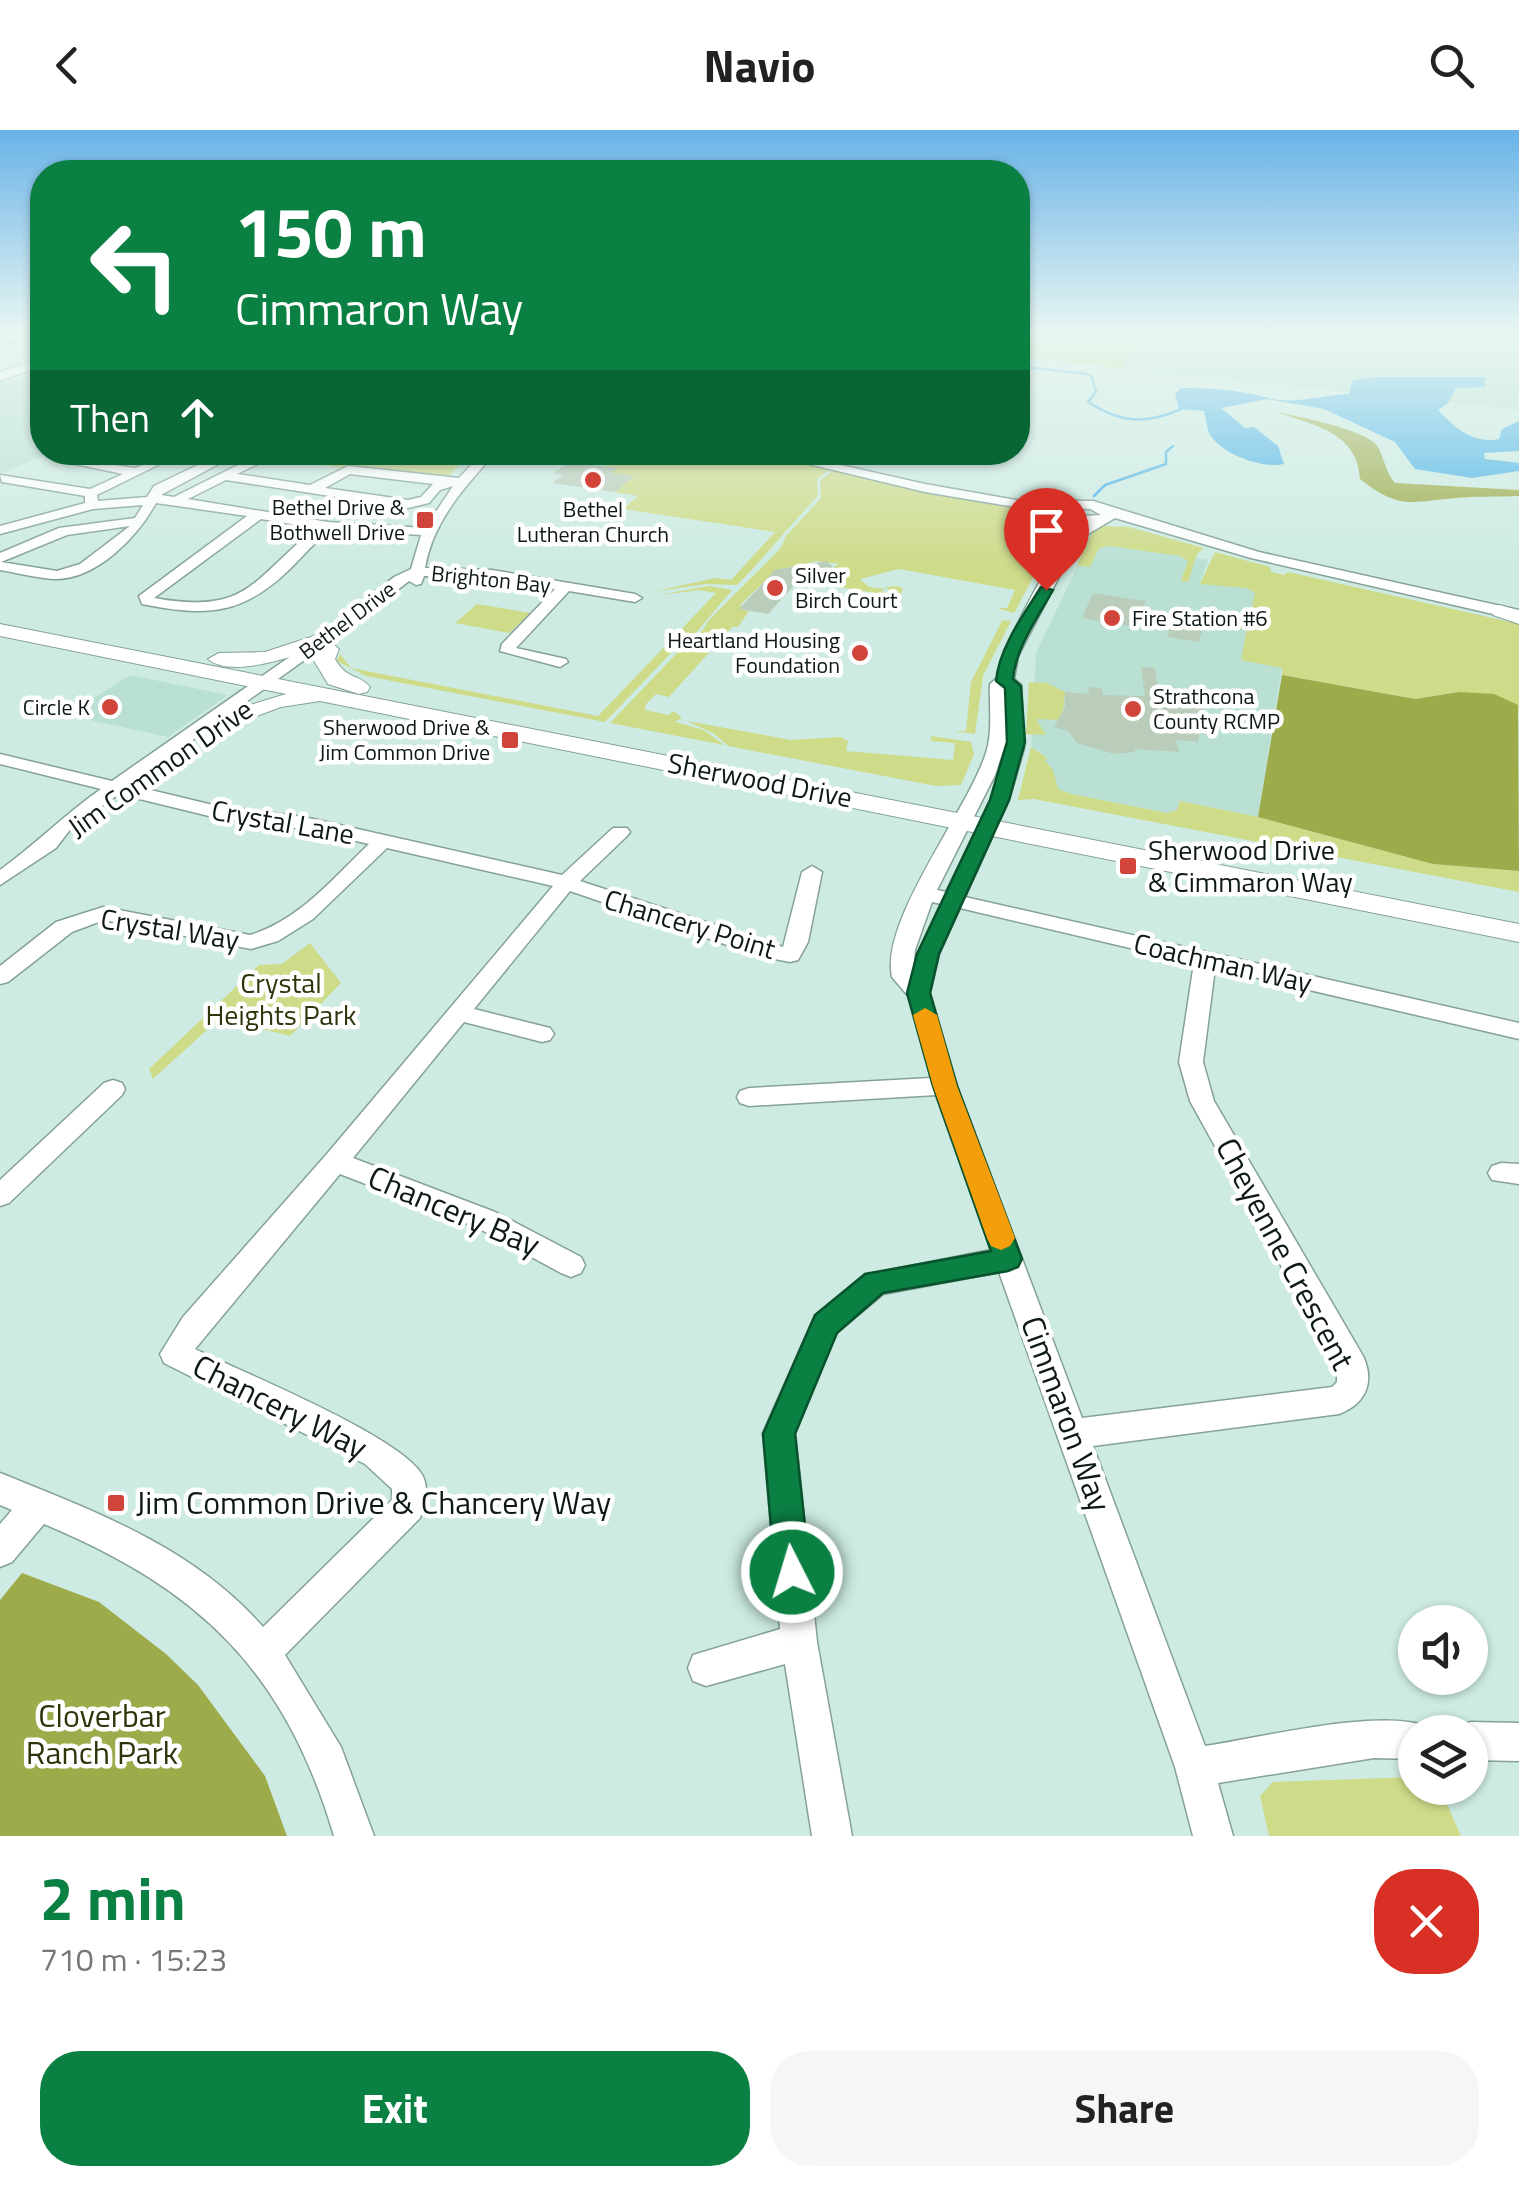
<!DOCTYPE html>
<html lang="en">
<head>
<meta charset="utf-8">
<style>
  body { margin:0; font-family:"Titillium Web",sans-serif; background:#f6f6f6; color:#222; height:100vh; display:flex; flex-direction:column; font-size:38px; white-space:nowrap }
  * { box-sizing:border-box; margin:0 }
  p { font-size:32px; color:#767676 }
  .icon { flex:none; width:55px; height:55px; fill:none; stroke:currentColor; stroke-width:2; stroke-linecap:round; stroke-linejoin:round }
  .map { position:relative; height:1706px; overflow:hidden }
  .sheet { display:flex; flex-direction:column; background:#fff; flex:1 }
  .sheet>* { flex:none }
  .top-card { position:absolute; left:30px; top:30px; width:1000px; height:305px; border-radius:40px; box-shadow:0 2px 8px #0004; background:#0b8043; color:#fff; overflow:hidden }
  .buttons { position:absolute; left:1398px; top:1475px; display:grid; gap:20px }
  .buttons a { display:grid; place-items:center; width:90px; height:90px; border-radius:50%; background:#fff; box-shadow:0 2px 8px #0004; font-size:50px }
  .pin { position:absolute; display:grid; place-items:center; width:85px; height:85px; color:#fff; margin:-102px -42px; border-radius:50% 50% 50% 0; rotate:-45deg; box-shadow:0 0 10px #0007 }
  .pin .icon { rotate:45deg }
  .me { position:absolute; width:110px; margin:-55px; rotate:355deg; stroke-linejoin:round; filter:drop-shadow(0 0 8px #0008) }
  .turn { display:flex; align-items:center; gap:35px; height:210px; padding:0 40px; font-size:45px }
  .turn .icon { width:130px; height:130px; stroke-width:2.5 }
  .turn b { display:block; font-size:70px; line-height:85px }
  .then { display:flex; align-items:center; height:95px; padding:0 40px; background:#0003; gap:20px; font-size:38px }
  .round { display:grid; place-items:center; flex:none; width:105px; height:105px; border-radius:40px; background:#f6f6f6 }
  .headline { display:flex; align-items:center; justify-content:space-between; height:170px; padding:0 40px }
  h1 { font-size:60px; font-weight:700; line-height:75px; color:#0b8043 }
  .cta { display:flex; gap:20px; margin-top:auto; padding:20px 40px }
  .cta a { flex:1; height:115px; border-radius:40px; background:#0b8043; color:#fff; font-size:40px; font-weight:700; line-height:115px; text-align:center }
  .cta a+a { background:#f6f6f6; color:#222 }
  header { display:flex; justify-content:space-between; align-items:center; height:130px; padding:0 40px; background:#fff; font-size:45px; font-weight:700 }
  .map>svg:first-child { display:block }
</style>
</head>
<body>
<header><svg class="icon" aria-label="back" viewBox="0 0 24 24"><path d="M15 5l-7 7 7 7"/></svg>Navio<svg class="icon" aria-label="search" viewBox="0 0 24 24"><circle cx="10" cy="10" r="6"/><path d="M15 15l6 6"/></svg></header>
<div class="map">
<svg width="1519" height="1706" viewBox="0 0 1519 1706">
  <rect width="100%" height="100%" fill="#cdebe2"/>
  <!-- built -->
  <g fill="#bae0d4">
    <polygon points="1018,201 1519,201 1519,280 1018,227"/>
    <polygon points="42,242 42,322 82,323 38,328 0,344 0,255"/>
    <polygon points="1089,412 1208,430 1200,453 1248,458 1255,462 1274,535 1282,538 1258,687 1180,671 1177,680 1167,683 1071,664 1058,659 1044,631 1047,627 1031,617 1036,523"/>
    <polygon points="130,545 228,565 168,607 67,585"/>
  </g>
  <!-- green -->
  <g fill="#cedb89">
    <polygon points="1018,201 1144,201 1122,238 1018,227"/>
    <path d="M752,322L830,339L817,349L818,366C789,396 766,426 737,455L705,454L652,462L715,448L731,450L775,402L623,379L638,366L615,362L633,347L611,343L616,338L604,336L610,332L623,333L627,330L621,327L627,323Z"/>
    <polygon points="238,323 471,323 445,350 434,351"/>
    <polygon points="834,340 938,364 1040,379 1056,385 1067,394 1058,389 1061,396 1014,483 997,478 1007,478 1015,460 899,439 860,449 869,457 886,459 880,461 891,463 886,457 898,456 903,459 899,467 833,456 843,443 834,437 839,434 817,431 776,440 741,474 740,479 749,481 738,497 732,497 669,567 656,564 646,574 645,580 669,585 673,581 682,588 675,592 704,600 724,615 610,593 678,522 696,510 710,489 780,419 786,406 821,368 820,350"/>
    <polygon points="1103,396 1129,397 1204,418 1197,424 1188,452 1181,451 1188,431 1180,426 1109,416 1099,418 1090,437 1077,435 1094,399"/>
    <polygon points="1215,422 1270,437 1271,442 1284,445 1288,442 1519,494 1519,583 1518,575 1459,562 1415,569 1282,545 1282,538 1241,530 1248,494 1243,499 1227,496 1249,491 1255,463 1247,458 1200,454"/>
    <polygon points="709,456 732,460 690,510 674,520 605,592 366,546 337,531 340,524 351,538 598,586 716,463 699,460 654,466"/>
    <polygon points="477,474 531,483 509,503 455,493"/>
    <polygon points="996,490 1011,491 983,546 975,604 954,601 966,601 971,552 1002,491"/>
    <polygon points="1029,552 1047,553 1065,562 1062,590 1036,589 1046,605 1026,604"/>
    <polygon points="687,591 791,610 841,607 848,611 846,621 953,630 955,613 931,611 931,606 971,612 974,624 961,655 936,656 728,616 713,603"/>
    <polygon points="1031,617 1047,628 1045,631 1053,640 1058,659 1071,664 1167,683 1177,680 1180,671 1258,687 1433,734 1519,741 1519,762 1034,669 1018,670"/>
    <polygon points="310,813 341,853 290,906 220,888 153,949 149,939 259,835 282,834"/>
    <polygon points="1415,1647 1415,1658 1440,1658 1461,1706 1269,1706 1260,1666 1273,1652"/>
  </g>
  <!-- forest -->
  <g fill="#9dab4b">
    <path d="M1276,282C1296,286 1369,300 1378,317C1385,330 1385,341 1395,353L1519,360V366C1498,367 1476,366 1456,368C1409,372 1400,380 1360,349C1358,302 1313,295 1276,282Z"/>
    <polygon points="1282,545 1415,569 1459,562 1494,564 1518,575 1519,741 1433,734 1258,687"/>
    <polygon points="22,1443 99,1472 166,1524 198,1555 265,1646 287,1706 0,1706 0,1470"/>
  </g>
  <!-- water -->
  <path fill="#4ab2e7" d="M1376,247H1485V257L1456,258L1448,273L1438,280C1455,298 1473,314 1499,309L1502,299L1519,291V321L1484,323L1485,329L1519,333V341L1472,348L1415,339L1395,312L1324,279L1267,269L1221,278L1245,298L1254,297L1278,316L1284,334C1262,339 1224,325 1210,305C1207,299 1206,288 1204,281L1179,279L1175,264L1181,258C1211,258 1240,260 1268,268C1290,275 1326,265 1349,264L1353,250Z"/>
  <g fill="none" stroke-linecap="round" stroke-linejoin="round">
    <!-- stream -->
    <g stroke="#4ab2e7" stroke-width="2.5">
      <path d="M1018,236L1087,244L1092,247L1096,262L1088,272C1121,293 1145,295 1181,279"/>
      <polyline points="1094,366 1105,355 1166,334 1166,322 1173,316"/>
    </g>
  </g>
  <!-- building -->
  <g fill="#bacdba">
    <polygon points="570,332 618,338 611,343 634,346 615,362 552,353 563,345 553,343"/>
    <polygon points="826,431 840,442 800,449 768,484 739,479 775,440"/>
    <polygon points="1093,463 1130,469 1146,471 1134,497 1082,488"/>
    <polygon points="1175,482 1206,487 1199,512 1167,507"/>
    <polygon points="1141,537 1155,538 1159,567 1179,568 1179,573 1204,578 1198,612 1176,610 1179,622 1135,619 1135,622 1114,624 1077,613 1068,601 1054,597 1065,577 1065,562 1089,564 1088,557 1102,558 1103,565 1145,566"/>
  </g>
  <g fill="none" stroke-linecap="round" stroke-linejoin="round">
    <defs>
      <g id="minor">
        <polygon points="27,201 41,201 0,216 0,210"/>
        <polygon points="1471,201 1519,202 1519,208 1475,204"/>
        <polygon points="42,224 42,230 38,229 38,225"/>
        <path d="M90,322H111L162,333L97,365L98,371L147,367L154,356L225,322L237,324L161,365L174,367L260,324L264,325V331L237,344L310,355L348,336L459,348L483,322H496C464,358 433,391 425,438L492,440L635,464L642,468L635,472L569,461L516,518L566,529L568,532L560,537L500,521L502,514L555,459L492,448L424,446L421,454L416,455L409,451L331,511L130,655L213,675L304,687L562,745L613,698H627L630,702L627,706L580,751L783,817L802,742L812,736L822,742L808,812L798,830L790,832L759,826L570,761L474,879L550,898L554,904L550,910L542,912L464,892L353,1028L495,1082L581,1127L585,1135L581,1143L571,1147L561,1143L476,1097L340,1044L195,1219C244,1243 395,1304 421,1343C430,1356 425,1376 420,1388L285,1525L341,1617L374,1706H334C285,1541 200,1459 44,1394L12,1432L0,1437V1394L12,1380L0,1375V1343C96,1382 193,1417 263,1497L392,1370V1359L365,1334L164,1233L160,1224L183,1187L326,1025L553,756L387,718L313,789L278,811L251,819L104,790L72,802L8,852L0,854V836L56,792L103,777L250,805C300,790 333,748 369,714L304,699L213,687L119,664L72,697L56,718L0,755V740C35,715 65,684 101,659L0,634V624L112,651L321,505L394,447L411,439L421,405L331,400C315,411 304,425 291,438C244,484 209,487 147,475L142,474L139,466L247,386L156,373C138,406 97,450 54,449C37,448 18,443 0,440V423L59,398L135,388L143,375L93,379L0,404V396L85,373V366L2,352L0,345L90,359L123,344L65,332ZM98,328L143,335L135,338L87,331ZM350,344L433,354L421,367L408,370L325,358ZM226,350L408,378L429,373L440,360L453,356L425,398L328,392L188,369ZM261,389L316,398C251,450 249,485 154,468ZM130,396L80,434L57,441L1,432L67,405Z"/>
        <path d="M759,322H783L925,354L1016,370L1093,371L1259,422L1519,480V490L1251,428L1115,388L1078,410L1018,526L1014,549L1021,555L1024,618L1009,670L965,767L1519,893V909L1215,838L1203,932L1214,971L1363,1226C1375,1252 1366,1274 1339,1284L1093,1316L1205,1616C1260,1608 1381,1577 1428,1597L1431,1602H1415V1629L1374,1628L1218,1653L1233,1706H1193L1175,1637L999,1142L883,1164L836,1203L795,1303L817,1512L852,1706H812L785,1534L706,1556L693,1551L688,1538L693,1525L780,1499L763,1303L815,1186L865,1145L991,1120L936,965L749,976L740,973L737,967L740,961L749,958L931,948L909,867L892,847C880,790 967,682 986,623C993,601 989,576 990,554L997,548C1005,512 1054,415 1083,394L1045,382L925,362ZM1057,378L1090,379L1101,385L1081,386ZM1006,612V618L991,670L946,762L937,760L995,645ZM932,772L941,774L913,840L915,820ZM960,778L1194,833L1179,932L1190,971L1337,1237V1252L1332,1257L1082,1288L957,956L930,863L939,824Z"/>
        <polygon points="113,950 122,953 125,959 122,965 9,1073 0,1076 0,1050 104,953"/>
        <polygon points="1501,1033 1519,1034 1519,1054 1492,1050 1488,1043 1492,1036"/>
        <polygon points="1470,1592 1519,1593 1519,1631 1470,1630 1470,1602 1455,1602 1457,1598"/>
      </g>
      <g id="major">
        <polygon points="42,228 42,236 0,251 0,242"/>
        <polygon points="1500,475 1519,481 1519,494 1493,485 1493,477"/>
        <polygon points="0,494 1519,794 1519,812 320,571 281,577 232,595 224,593 221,588 224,583 286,564 0,506"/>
        <path d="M326,502L336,508L331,513L339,519L335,529C348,551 358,543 370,557L367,562L359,564L328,554L313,529L320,517C294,526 231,549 208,529L219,523L265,522Z"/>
      </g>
    </defs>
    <!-- minor casing -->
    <use href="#minor" stroke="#85a199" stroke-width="3"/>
    <!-- major casing -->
    <use href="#major" stroke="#85a199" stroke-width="2"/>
    <!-- minor -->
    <use href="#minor" fill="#fff" fill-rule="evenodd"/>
    <!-- major -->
    <use href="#major" fill="#fff" fill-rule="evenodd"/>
  </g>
  <!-- sky -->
  <linearGradient id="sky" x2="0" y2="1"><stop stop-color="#69b3e8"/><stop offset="0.46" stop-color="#e8f6f2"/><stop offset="1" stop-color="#e8f6f2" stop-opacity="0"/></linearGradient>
  <rect width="1519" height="440" fill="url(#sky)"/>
  <!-- route -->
  <path fill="#0b8043" stroke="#07532c" stroke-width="2.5" d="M1041,457L1053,460C1038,487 1016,517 1013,549L1021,556L1025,612L1009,670L939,824L930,863L957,956L1022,1129L1018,1137L1008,1141L883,1163L837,1203L795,1304L810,1442L805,1455L792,1460L780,1455L775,1442L763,1304L815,1185L865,1144L991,1121L933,956L907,863L917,824L990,670L1007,612L1005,558L996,551C999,518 1024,484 1041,457Z"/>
  <!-- slow -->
  <polygon fill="#f59e0b" points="925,878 937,885 957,956 1015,1108 1010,1116 1001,1120 991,1116 987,1108 933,956 913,885"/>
  <!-- markers -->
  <g fill="#d1443a" stroke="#fff" stroke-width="4">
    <circle cx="593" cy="350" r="10"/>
    <rect x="415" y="380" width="20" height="20" rx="5"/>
    <circle cx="775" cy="458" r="10"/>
    <circle cx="1112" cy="488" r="10"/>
    <circle cx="860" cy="523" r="10"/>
    <circle cx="110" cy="577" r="10"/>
    <circle cx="1133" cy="579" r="10"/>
    <rect x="500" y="600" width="20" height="20" rx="5"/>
    <rect x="1118" y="726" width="20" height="20" rx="5"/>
    <rect x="106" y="1363" width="20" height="20" rx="5"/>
  </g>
  <g text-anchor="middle" stroke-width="9" stroke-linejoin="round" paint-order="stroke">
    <!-- far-poi labels -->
    <g font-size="22" fill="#0e1916" stroke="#fff" text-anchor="end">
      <text x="405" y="385">Bethel Drive &amp;<tspan x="405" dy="25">Bothwell Drive</tspan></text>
      <text x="593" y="387" text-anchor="middle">Bethel<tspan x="593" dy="25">Lutheran Church</tspan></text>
      <text x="795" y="453" text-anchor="start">Silver<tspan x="795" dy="25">Birch Court</tspan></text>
      <text x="1132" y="496" text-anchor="start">Fire Station #6</text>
      <text x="840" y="518">Heartland Housing<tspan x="840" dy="25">Foundation</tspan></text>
      <text x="1153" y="574" text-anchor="start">Strathcona<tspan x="1153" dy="25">County RCMP</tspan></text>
      <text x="90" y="585">Circle K</text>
      <text x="490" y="605">Sherwood Drive &amp;<tspan x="490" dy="25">Jim Common Drive</tspan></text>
    </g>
    <!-- far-street labels -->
    <g font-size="22" fill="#0e1916" stroke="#fff">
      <text transform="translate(491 449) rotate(6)" y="8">Brighton Bay</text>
      <text transform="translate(347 490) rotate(-37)" y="8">Bethel Drive</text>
    </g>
    <!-- street labels -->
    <g font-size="28" fill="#0e1916" stroke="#fff">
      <text transform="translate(160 638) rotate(-35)" y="10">Jim Common Drive</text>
      <text transform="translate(760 650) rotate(11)" y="10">Sherwood Drive</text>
      <text transform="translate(283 692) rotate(10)" y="10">Crystal Lane</text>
      <text transform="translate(690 794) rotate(17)" y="10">Chancery Point</text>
      <text transform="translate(170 799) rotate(9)" y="10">Crystal Way</text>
      <text transform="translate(1223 833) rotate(13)" y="10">Coachman Way</text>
    </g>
    <!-- poi labels -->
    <g font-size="28" fill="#0e1916" stroke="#fff" text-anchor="start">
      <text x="1148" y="730">Sherwood Drive<tspan x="1148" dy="32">&amp; Cimmaron Way</tspan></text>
    </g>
    <!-- park labels -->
    <g font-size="28" fill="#2f340b" stroke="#fff">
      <text x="281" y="863">Crystal<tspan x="281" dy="32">Heights Park</tspan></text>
    </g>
    <!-- near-street labels -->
    <g font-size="32" fill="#0e1916" stroke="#fff">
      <text transform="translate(454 1081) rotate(23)" y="11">Chancery Bay</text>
      <text transform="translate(1285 1124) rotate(62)" y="11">Cheyenne Crescent</text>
      <text transform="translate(280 1277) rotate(27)" y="11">Chancery Way</text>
      <text transform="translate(1066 1284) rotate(70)" y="11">Cimmaron Way</text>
    </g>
    <!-- near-poi labels -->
    <g font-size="32" fill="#0e1916" stroke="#fff" text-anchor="start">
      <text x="136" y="1384">Jim Common Drive &amp; Chancery Way</text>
    </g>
    <!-- near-park labels -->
    <g font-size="32" fill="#2f340b" stroke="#fff">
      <text x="102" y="1597">Cloverbar<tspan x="102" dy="37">Ranch Park</tspan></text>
    </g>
  </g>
</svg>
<div class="buttons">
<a><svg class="icon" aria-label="sound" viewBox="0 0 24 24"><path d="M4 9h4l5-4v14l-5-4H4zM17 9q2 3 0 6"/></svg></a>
<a><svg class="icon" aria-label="layers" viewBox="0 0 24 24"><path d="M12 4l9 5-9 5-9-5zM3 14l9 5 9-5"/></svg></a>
</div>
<div class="pin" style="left:1046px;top:460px;background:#d93025"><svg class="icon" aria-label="arrive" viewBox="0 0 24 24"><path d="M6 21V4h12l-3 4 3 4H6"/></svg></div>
<svg class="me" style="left:792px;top:1442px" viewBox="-20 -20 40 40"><circle r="17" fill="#0b8043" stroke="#fff" stroke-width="3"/><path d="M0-11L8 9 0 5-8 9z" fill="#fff"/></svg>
<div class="top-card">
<div class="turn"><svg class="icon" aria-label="left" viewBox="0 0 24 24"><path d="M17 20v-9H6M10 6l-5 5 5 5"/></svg><div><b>150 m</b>Cimmaron Way</div></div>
<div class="then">Then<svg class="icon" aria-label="ahead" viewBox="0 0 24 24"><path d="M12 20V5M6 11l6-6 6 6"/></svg></div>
</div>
</div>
<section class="sheet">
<div class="headline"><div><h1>2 min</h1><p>710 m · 15:23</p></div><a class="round" style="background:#d93025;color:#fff"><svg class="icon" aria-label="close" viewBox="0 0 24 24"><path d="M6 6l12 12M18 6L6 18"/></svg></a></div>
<div class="cta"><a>Exit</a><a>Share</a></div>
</section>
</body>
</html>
